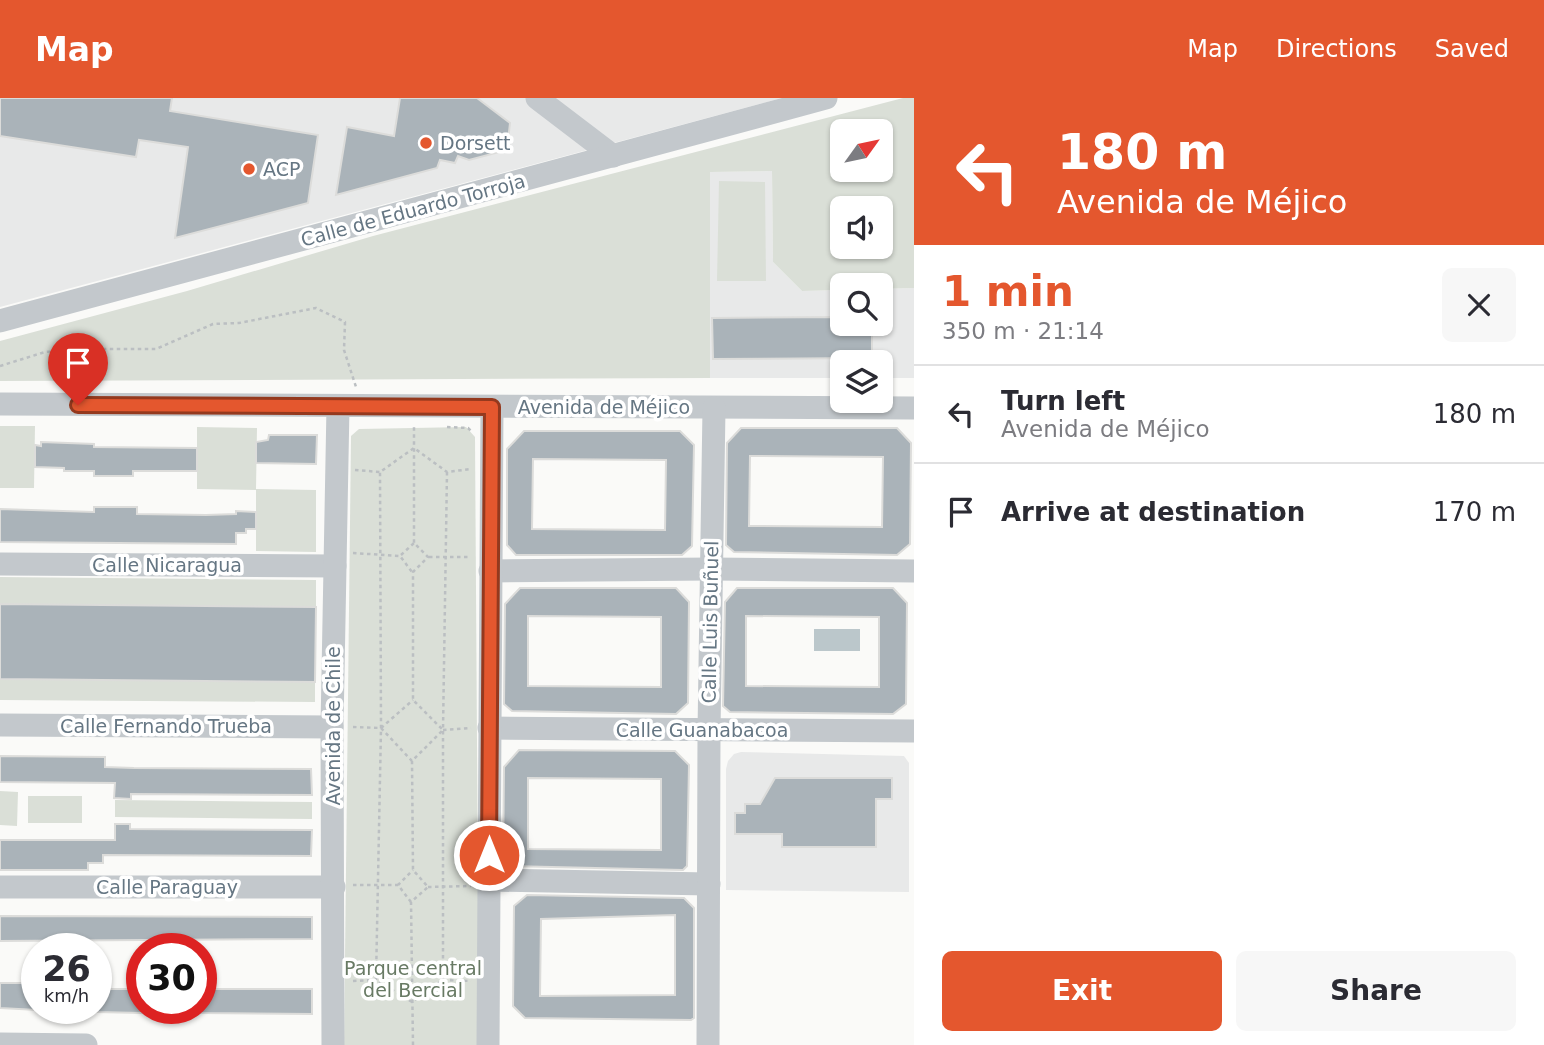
<!DOCTYPE html>
<html lang="en">
<head>
<meta charset="utf-8">
<style>
  body { margin:0; font-family:"DejaVu Sans",sans-serif; background:#f7f7f7; color:#2b2b33; height:100vh; display:flex; flex-direction:column; font-size:26px; white-space:nowrap }
  * { box-sizing:border-box; margin:0 }
  p { font-size:23px; color:#7c7c81 }
  .icon { flex:none; width:38px; height:38px; fill:none; stroke:currentColor; stroke-width:2; stroke-linecap:round; stroke-linejoin:round }
  .map { position:relative; flex:1; overflow:hidden }
  .panel { display:flex; flex-direction:column; background:#fff; width:630px }
  .panel>* { flex:none }
  .banner { background:#e4572e; color:#fff; overflow:hidden }
  .needle { width:46px; rotate:57deg }
  .tools { position:absolute; left:830px; top:21px; display:grid; gap:14px }
  .tools a { display:grid; place-items:center; width:63px; height:63px; border-radius:10px; background:#fff; box-shadow:0 2px 5px #0004; font-size:35px }
  .speed { position:absolute; left:21px; top:835px; display:flex; gap:14px; font-size:35px; font-weight:700; text-align:center }
  .speed>* { display:grid; place-content:center; width:91px; height:91px; border-radius:50%; background:#fff; box-shadow:0 2px 5px #0004; line-height:1 }
  .speed small { font-size:18px; font-weight:400 }
  .speed .limit { border:10px solid #d22; background:#fff; color:#111 }
  .pin { position:absolute; display:grid; place-items:center; width:60px; height:60px; color:#fff; margin:-72px -30px; border-radius:50% 50% 50% 0; rotate:-45deg; box-shadow:0 0 7px #0007 }
  .pin .icon { rotate:45deg }
  .me { position:absolute; width:77px; margin:-38px; rotate:0deg; stroke-linejoin:round; filter:drop-shadow(0 0 5px #0008) }
  .turn { display:flex; align-items:center; gap:24px; height:147px; padding:0 28px; font-size:32px }
  .turn .icon { width:91px; height:91px; stroke-width:2.5 }
  .turn b { display:block; font-size:49px; line-height:60px }
  .round { display:grid; place-items:center; flex:none; width:74px; height:74px; border-radius:10px; background:#f7f7f7 }
  .overview { display:flex; align-items:center; justify-content:space-between; height:119px; padding:0 28px }
  h1 { font-size:42px; font-weight:600; line-height:52px; color:#e4572e }
  .action { display:flex; gap:14px; margin-top:auto; padding:14px 28px }
  .action a { flex:1; height:80px; border-radius:10px; background:#e4572e; color:#fff; font-size:28px; font-weight:600; line-height:80px; text-align:center }
  .action a+a { background:#f7f7f7; color:#2b2b33 }
  ul { padding:0; list-style:none }
  li { display:flex; align-items:center; gap:21px; height:98px; padding:0 28px; border-top:2px solid #e1e1e2 }
  li div { flex:1 }
  li b { display:block; font-size:26px }
  li em { font-style:normal }
  header { display:flex; align-items:center; gap:42px; box-sizing:border-box; height:98px; padding:0 35px; background:#e4572e; color:#fff }
  header strong { font-size:33px }
  nav { display:flex; gap:38px; margin-inline-start:auto; font-size:24px }
  main { display:flex; flex:1; min-height:0 }
  .map>svg:first-child { display:block }
</style>
</head>
<body>
<header>
<strong>Map</strong>
<nav><a>Map</a><a>Directions</a><a>Saved</a></nav>
</header>
<main>
<div class="map">
<svg width="914" height="947" viewBox="0 0 914 947">
  <rect width="100%" height="100%" fill="#fafaf8"/>
  <!-- built -->
  <g fill="#e8e9e9">
    <polygon points="0,0 782,0 0,209"/>
    <polygon points="772,73 773,164 802,193 842,192 842,226 880,226 880,191 914,190 914,280 880,280 880,264 842,264 842,280 710,280 710,74"/>
    <polygon points="741,654 904,658 909,665 909,794 726,792 726,671 728,663 734,656"/>
  </g>
  <!-- green -->
  <g fill="#dadfd7" fill-rule="evenodd">
    <path d="M903,0H914V190L880,191V187H842V192L802,193L773,164L772,73L710,74V280L0,283V243L187,193L373,138ZM842,33H880V72H842ZM842,110H880V149H842Z"/>
    <polygon points="719,83 765,84 766,183 717,183"/>
    <polygon points="0,328 35,328 34,390 0,390"/>
    <polygon points="197,329 257,330 256,391 316,392 316,454 256,453 256,392 197,391"/>
    <polygon points="466,329 475,339 479,947 344,947 351,338 359,331"/>
    <polygon points="0,479 316,482 316,509 0,506"/>
    <polygon points="0,581 315,584 315,604 0,602"/>
    <polygon points="0,693 18,694 17,728 0,727"/>
    <rect x="28" y="698" width="54" height="27"/>
    <polygon points="115,702 312,704 312,721 115,719"/>
  </g>
  <!-- water -->
  <rect fill="#bbc7cb" x="814" y="531" width="46" height="22"/>
  <!-- building -->
  <g fill="#aab3b9" stroke="#dcdcda" stroke-width="2" fill-rule="evenodd">
    <polygon points="0,0 172,0 170,13 318,37 308,105 175,140 188,49 139,42 136,59 0,38"/>
    <polygon points="400,0 477,0 510,25 507,52 469,62 458,58 455,65 440,62 437,70 336,97 347,29 394,38"/>
    <polygon points="842,219 842,226 872,226 872,260 713,261 712,220"/>
    <path d="M741,330H897L911,345L910,446L897,457L734,454L726,447L727,345ZM750,358L883,359L882,429L749,428Z"/>
    <path d="M524,333H680L694,347L692,448L682,457H516L507,447V351ZM533,361L666,362L665,432L532,431Z"/>
    <polygon points="269,337 317,337 316,366 256,365 256,344 268,342"/>
    <polygon points="41,344 94,346 94,349 197,350 197,373 133,373 133,378 94,378 94,373 64,373 64,370 35,369 35,347 41,348"/>
    <polygon points="94,409 137,409 137,416 206,417 236,416 236,413 256,414 256,431 246,431 246,435 236,435 236,446 0,444 0,411 94,414"/>
    <path d="M520,490H676L689,504L688,605L676,616L512,613L504,606L505,506ZM528,518L661,519V589L528,588Z"/>
    <path d="M737,490H893L907,505L906,606L893,616L730,614L723,608L725,504ZM746,518L879,519V589L746,588Z"/>
    <polygon points="0,506 316,509 315,584 0,581"/>
    <path d="M519,652L675,653L689,667L687,768L683,772L503,768L504,669ZM528,680L661,681V752L528,751Z"/>
    <polygon points="0,658 105,659 105,669 134,670 311,671 312,697 131,696 131,701 114,700 115,685 0,684"/>
    <polygon points="775,680 892,680 892,701 876,701 876,749 782,749 782,736 735,736 735,715 745,715 745,706 760,706"/>
    <polygon points="115,726 130,726 130,731 312,732 311,758 103,757 103,765 88,765 88,772 0,772 0,742 115,742"/>
    <path d="M527,797L684,800L694,810V920L691,922L525,920L513,908L514,808ZM675,817V897L540,898L541,821Z"/>
    <polygon points="0,818 312,819 312,841 0,843"/>
    <polygon points="0,885 37,885 37,912 0,910"/>
    <polygon points="96,891 142,891 142,915 96,914"/>
    <polygon points="201,891 312,891 312,916 201,915"/>
  </g>
  <g fill="none" stroke-linecap="round" stroke-linejoin="round">
    <!-- path -->
    <g stroke="#bbbfc2" stroke-width="2.5" stroke-dasharray="3.5 3.5" stroke-linecap="butt">
      <polyline points="0,268 45,254 88,251 156,251 213,226 239,225 316,210 345,224 344,252 356,289"/>
      <polyline points="447,329 468,330 471,333"/>
      <polyline points="355,372 380,374"/>
      <polyline points="447,374 443,632 443,882 412,904 376,882 381,630 380,374 414,350 447,374 471,371"/>
      <polyline points="353,455 400,458 412,474"/>
      <polyline points="401,457 414,445"/>
      <polyline points="429,459 471,459"/>
      <polyline points="353,629 381,630 413,602"/>
      <polyline points="381,630 412,663"/>
      <polyline points="443,632 471,630"/>
      <polyline points="353,787 398,787"/>
      <polyline points="428,789 471,788"/>
      <polyline points="411,804 398,787 413,772"/>
      <polyline points="443,882 471,883"/>
      <polyline points="353,883 375,882"/>
      <polyline points="413,947 411,804 428,789 413,772 412,663 443,632 413,602 413,474 428,459 414,445 414,329"/>
    </g>
    <!-- minor -->
    <g stroke="#c3c8cc" stroke-width="23">
      <polyline points="537,0 613,58"/>
      <polyline points="0,223 826,0"/>
      <polyline points="0,306 914,310"/>
      <polyline points="0,466 335,468"/>
      <polyline points="490,473 711,471 914,473"/>
      <polyline points="0,627 332,629"/>
      <polyline points="489,630 914,633"/>
      <polyline points="489,782 709,786"/>
      <polyline points="0,789 334,789"/>
      <polyline points="0,946 86,947"/>
      <polyline points="333,947 332,629 338,308"/>
      <polyline points="488,947 492,309"/>
      <polyline points="708,947 709,633 714,310"/>
    </g>
  </g>
  <g fill="none" stroke-linecap="round" stroke-linejoin="round">
    <defs>
      <polyline id="route" points="78,307 492,309 489,757"/>
    </defs>
    <!-- route casing -->
    <use href="#route" stroke="#94391e" stroke-width="18"/>
    <!-- route -->
    <use href="#route" stroke="#e4572e" stroke-width="12"/>
  </g>
  <!-- markers -->
  <g fill="#e4572e" stroke="#fff" stroke-width="2.5">
    <circle cx="426" cy="45" r="7"/>
    <circle cx="249" cy="71" r="7"/>
  </g>
  <g text-anchor="middle" stroke-width="7" stroke-linejoin="round" paint-order="stroke">
    <!-- poi labels -->
    <g font-size="19" fill="#657683" stroke="#fff" text-anchor="start">
      <text x="440" y="52">Dorsett</text>
      <text x="263" y="78">ACP</text>
    </g>
    <!-- street labels -->
    <g font-size="19" fill="#657683" stroke="#fff">
      <text transform="translate(413 112) rotate(-15)" y="7">Calle de Eduardo Torroja</text>
      <text x="604" y="316">Avenida de Méjico</text>
      <text x="167" y="474">Calle Nicaragua</text>
      <text transform="translate(710 524) rotate(-89)" y="7">Calle Luis Buñuel</text>
      <text x="166" y="635">Calle Fernando Trueba</text>
      <text transform="translate(333 628) rotate(-90)" y="7">Avenida de Chile</text>
      <text x="702" y="639">Calle Guanabacoa</text>
      <text x="167" y="796">Calle Paraguay</text>
    </g>
    <!-- park labels -->
    <g font-size="19" fill="#687a64" stroke="#fff">
      <text x="413" y="877">Parque central<tspan x="413" dy="22">del Bercial</tspan></text>
    </g>
  </g>
</svg>
<div class="tools">
<a><svg class="needle" viewBox="-14 -14 28 28"><path d="M0-13l5 13h-10z" fill="#e53935"/><path d="M0 13l5-13h-10z" fill="#7c7c81"/></svg></a>
<a><svg class="icon" aria-label="sound" viewBox="0 0 24 24"><path d="M4 9h4l5-4v14l-5-4H4zM17 9q2 3 0 6"/></svg></a>
<a><svg class="icon" aria-label="search" viewBox="0 0 24 24"><circle cx="10" cy="10" r="6"/><path d="M15 15l6 6"/></svg></a>
<a><svg class="icon" aria-label="layers" viewBox="0 0 24 24"><path d="M12 4l9 5-9 5-9-5zM3 14l9 5 9-5"/></svg></a>
</div>
<div class="speed"><div>26<small>km/h</small></div><div class="limit">30</div></div>
<div class="pin" style="left:78px;top:307px;background:#d93025"><svg class="icon" aria-label="arrive" viewBox="0 0 24 24"><path d="M6 21V4h12l-3 4 3 4H6"/></svg></div>
<svg class="me" style="left:489px;top:757px" viewBox="-20 -20 40 40"><circle r="17" fill="#e4572e" stroke="#fff" stroke-width="3"/><path d="M0-11L8 9 0 5-8 9z" fill="#fff"/></svg>
</div>
<section class="panel">
<div class="banner">
<div class="turn"><svg class="icon" aria-label="left" viewBox="0 0 24 24"><path d="M17 20v-9H6M10 6l-5 5 5 5"/></svg><div><b>180 m</b>Avenida de Méjico</div></div>
</div>
<div class="overview"><div><h1>1 min</h1><p>350 m · 21:14</p></div><a class="round"><svg class="icon" aria-label="close" viewBox="0 0 24 24"><path d="M6 6l12 12M18 6L6 18"/></svg></a></div>
<ul>
<li><svg class="icon" aria-label="left" viewBox="0 0 24 24"><path d="M17 20v-9H6M10 6l-5 5 5 5"/></svg><div><b>Turn left</b><p>Avenida de Méjico</p></div><em>180 m</em></li>
<li><svg class="icon" aria-label="arrive" viewBox="0 0 24 24"><path d="M6 21V4h12l-3 4 3 4H6"/></svg><div><b>Arrive at destination</b></div><em>170 m</em></li>
</ul>
<div class="action"><a>Exit</a><a>Share</a></div>
</section>
</main>
</body>
</html>
